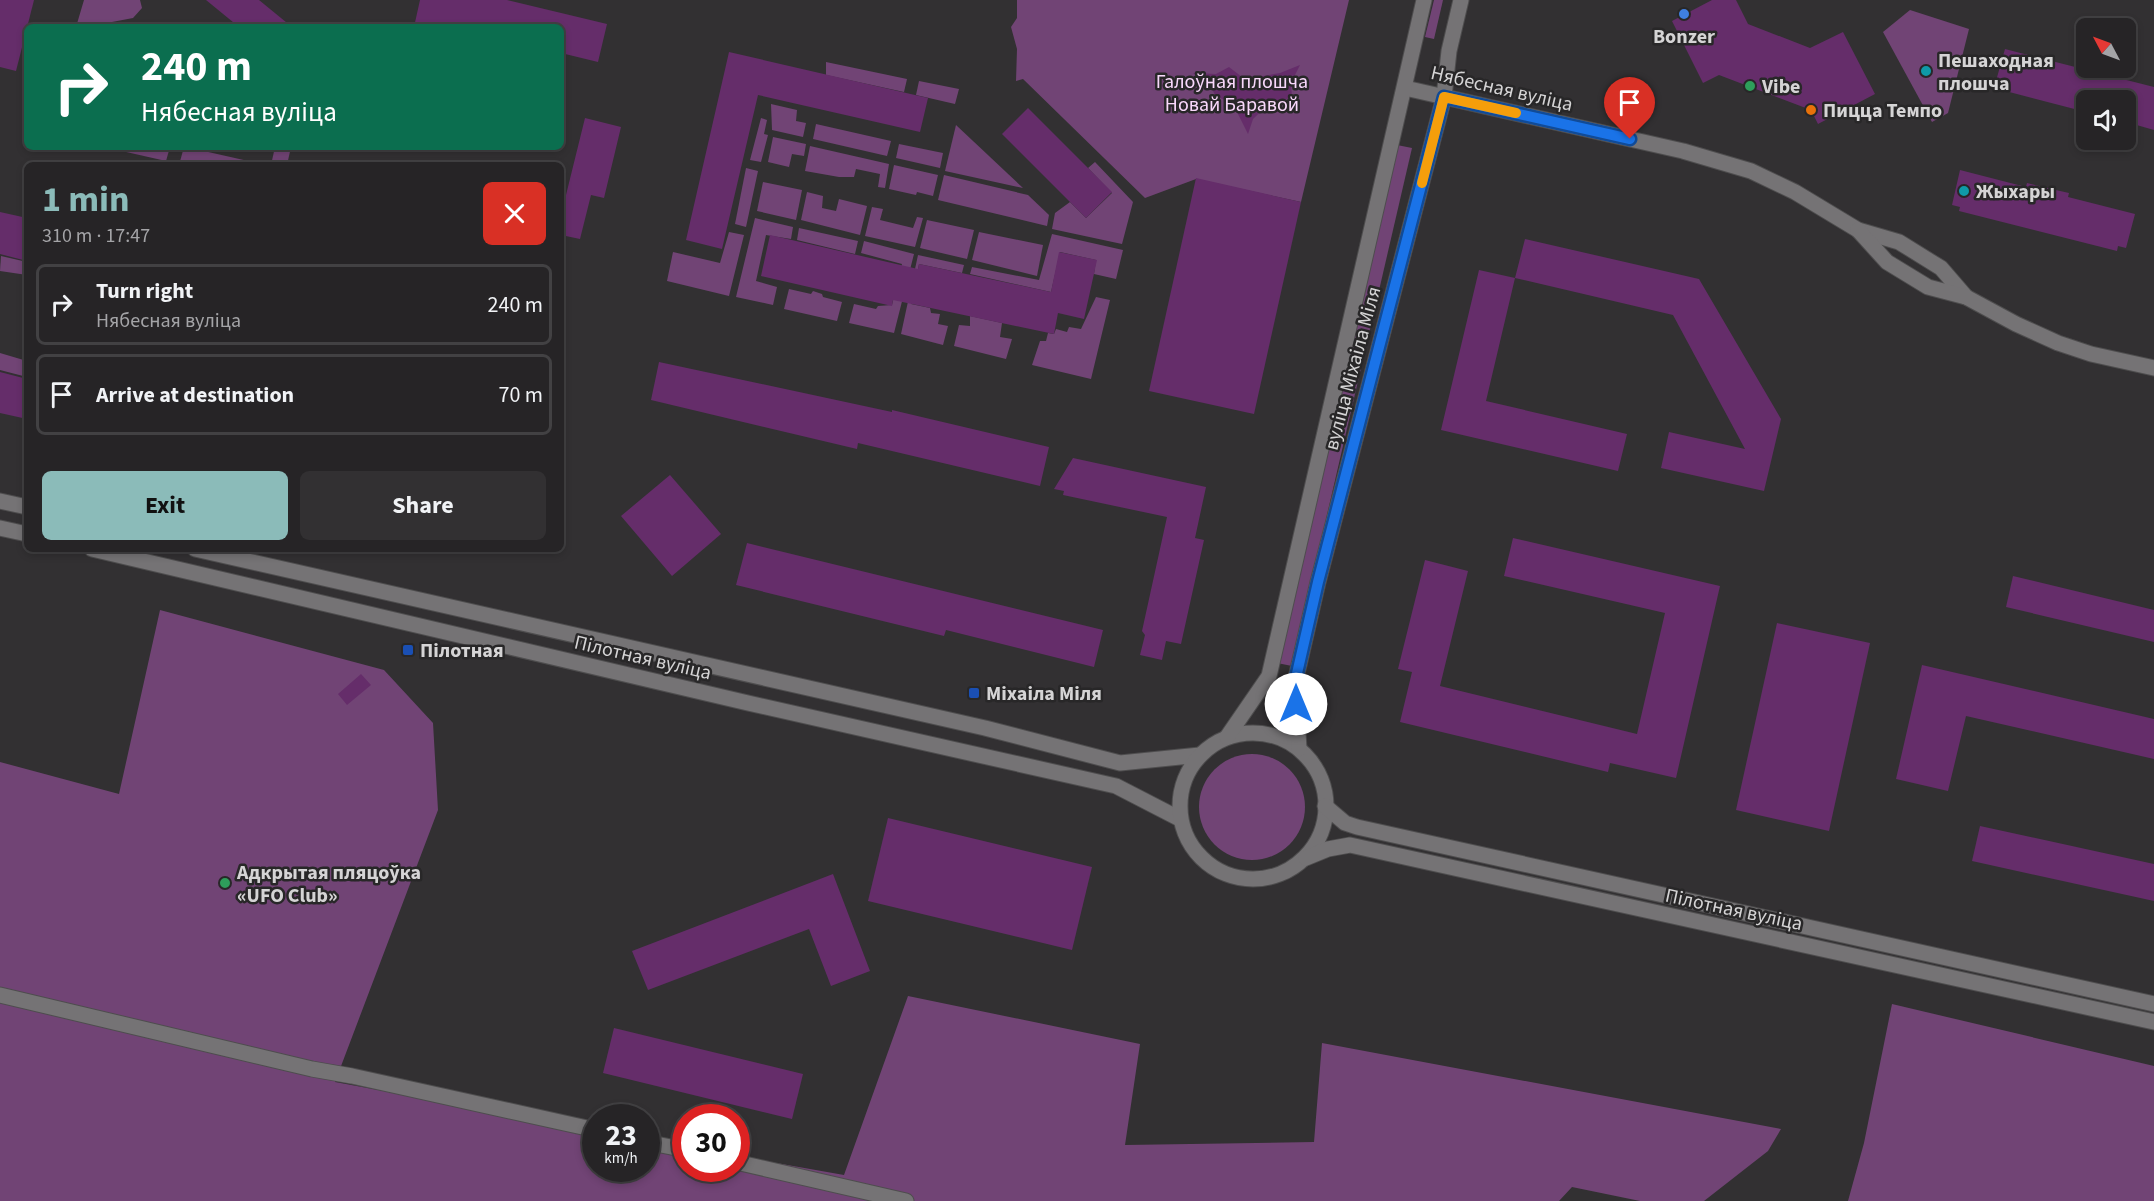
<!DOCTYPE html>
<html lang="en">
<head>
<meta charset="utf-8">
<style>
  body { margin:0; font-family:"Source Sans 3",sans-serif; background:#323032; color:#f1f3f6; height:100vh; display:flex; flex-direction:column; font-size:22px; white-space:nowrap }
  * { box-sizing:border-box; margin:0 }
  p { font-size:20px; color:#a4a4a7 }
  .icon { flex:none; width:33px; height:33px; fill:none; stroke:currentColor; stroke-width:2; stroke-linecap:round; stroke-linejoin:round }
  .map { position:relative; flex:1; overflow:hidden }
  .sheet { position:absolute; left:24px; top:162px; width:540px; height:390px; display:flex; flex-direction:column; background:#262426; border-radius:9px; box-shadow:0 3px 9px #0003,0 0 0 2px #424143 }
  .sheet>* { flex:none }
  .hud { position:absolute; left:24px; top:24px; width:540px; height:126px; border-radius:9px; box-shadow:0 3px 9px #0003,0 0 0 2px #424143; background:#0b6e4f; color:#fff; overflow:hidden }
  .needle { width:39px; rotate:311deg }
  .controls { position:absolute; left:2076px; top:18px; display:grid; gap:12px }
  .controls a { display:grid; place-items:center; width:60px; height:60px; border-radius:9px; background:#262426; box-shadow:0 3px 9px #0003,0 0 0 2px #424143; font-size:30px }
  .speed { position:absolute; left:582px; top:1104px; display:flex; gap:12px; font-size:30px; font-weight:700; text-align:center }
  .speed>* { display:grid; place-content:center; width:78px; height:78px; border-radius:50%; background:#262426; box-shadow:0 3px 9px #0003,0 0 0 2px #424143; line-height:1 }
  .speed small { font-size:15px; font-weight:400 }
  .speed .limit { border:9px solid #d22; background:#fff; color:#111 }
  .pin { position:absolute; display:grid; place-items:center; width:51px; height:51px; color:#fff; margin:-62px -26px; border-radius:50% 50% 50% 0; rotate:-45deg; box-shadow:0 0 6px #0007 }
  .pin .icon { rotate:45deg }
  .me { position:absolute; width:66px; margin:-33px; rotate:0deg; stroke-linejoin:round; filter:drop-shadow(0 0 4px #0008) }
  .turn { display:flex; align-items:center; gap:21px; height:126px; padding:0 18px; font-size:27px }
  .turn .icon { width:78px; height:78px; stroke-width:2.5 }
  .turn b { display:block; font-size:42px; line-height:51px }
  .round { display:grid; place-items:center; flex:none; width:63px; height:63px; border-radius:9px; background:#323032 }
  .head { display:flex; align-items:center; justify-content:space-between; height:102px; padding:0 18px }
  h1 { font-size:36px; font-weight:700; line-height:45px; color:#8bbbb9 }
  .primary-button { display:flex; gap:12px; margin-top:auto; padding:12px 18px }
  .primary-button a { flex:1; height:69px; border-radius:9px; background:#8bbbb9; color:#111; font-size:24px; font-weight:700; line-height:69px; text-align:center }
  .primary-button a+a { background:#323032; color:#f1f3f6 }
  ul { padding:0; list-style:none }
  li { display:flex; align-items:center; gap:18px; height:81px; margin:0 12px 9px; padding:0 6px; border:3px solid #424143; border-radius:9px }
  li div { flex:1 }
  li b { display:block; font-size:22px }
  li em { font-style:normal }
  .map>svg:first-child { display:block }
</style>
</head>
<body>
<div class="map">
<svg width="2154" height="1201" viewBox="0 0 2154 1201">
  <rect width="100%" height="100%" fill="#323032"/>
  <!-- green -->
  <g fill="#714475">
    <polygon points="84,0 140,0 142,8 133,18 112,22 108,27 76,27"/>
    <polygon points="1017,0 1349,0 1301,202 1196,179 1145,198 1023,79 1016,81 1017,49 1011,27 1017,18"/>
    <polygon points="1434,0 1443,0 1434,39 1425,37"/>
    <polygon points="1910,10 1969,29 1948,113 1932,122 1883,32"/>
    <polygon points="826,62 907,79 904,92 826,75"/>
    <polygon points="919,81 959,89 955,104 916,95"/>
    <polygon points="771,104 797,110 796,121 806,123 803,137 772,130"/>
    <polygon points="761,118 767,120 764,134 768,135 761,162 750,160"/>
    <polygon points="816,124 891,141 887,156 813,139"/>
    <polygon points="956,125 1023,188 945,171"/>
    <polygon points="773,137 806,144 804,156 792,154 789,167 768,162"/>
    <polygon points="899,144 943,153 940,168 896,158"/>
    <polygon points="1397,145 1412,148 1292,666 1277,663"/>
    <polygon points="810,146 889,164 885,188 878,187 880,174 856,169 854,177 839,177 805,171"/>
    <polygon points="114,147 170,147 166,161 113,149"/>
    <polygon points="184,147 186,147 266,165 179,165"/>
    <polygon points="275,147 291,147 287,165 271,165"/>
    <polygon points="1095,162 1133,202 1122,244 1052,229 1055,213 1070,202 1086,218 1112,193 1088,168"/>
    <polygon points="894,165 938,175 933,196 917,192 916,195 889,189"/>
    <polygon points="746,168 758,171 746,227 735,224"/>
    <polygon points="944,175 1028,195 1049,215 1047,226 938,200"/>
    <polygon points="763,182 802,190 796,220 757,211"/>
    <polygon points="807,192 823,196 822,208 836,211 839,199 867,206 860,235 801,220"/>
    <polygon points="872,207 883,209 880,220 913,228 917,217 923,218 915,247 865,236"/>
    <polygon points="755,218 793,227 791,239 766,235 756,281 777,287 773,305 736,297"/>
    <polygon points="927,220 974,230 967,259 920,248"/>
    <polygon points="799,228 858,241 855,254 797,240"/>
    <polygon points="729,232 744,235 729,296 667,281 673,252 720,263"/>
    <polygon points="979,232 1043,245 1037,276 972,260"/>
    <polygon points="1052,234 1123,250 1116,279 1094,274 1096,260 1060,252 1051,292 970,274 972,267 1039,280"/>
    <polygon points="864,241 914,254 894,333 849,323 854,304 876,309 878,306 892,305 902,264 861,253"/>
    <polygon points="918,255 964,265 962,273 919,264 911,304 930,308 931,313 940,314 938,324 948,326 943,345 901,334"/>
    <polygon points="1,256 27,262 27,275 0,271"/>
    <polygon points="789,289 811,294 813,291 822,294 823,297 842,302 837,321 784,309"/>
    <polygon points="1096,297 1110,300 1091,379 1032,365 1040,341 1046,341 1048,333 1054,334 1056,329 1067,332 1069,327 1081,329"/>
    <polygon points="970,316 1002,323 1000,337 1012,339 1006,359 954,346 959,325 970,326"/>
    <polygon points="0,353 27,361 27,377 0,370"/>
    <polygon points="160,610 384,670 433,723 438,810 335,1082 595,1130 596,1168 646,1168 647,1139 685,1146 686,1168 736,1168 737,1156 844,1175 908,996 1140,1044 1125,1145 1314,1142 1322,1043 1781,1129 1768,1151 1704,1201 1640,1201 1572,1187 1559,1201 0,1201 0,762 119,794"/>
    <circle cx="1252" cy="807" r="53"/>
    <polygon points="1892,1004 2154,1066 2154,1201 1848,1201 1864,1143"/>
  </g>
  <!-- building -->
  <g fill="#652d6a">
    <polygon points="0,0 34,0 16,71 0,67"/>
    <polygon points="206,0 259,0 292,27 239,27"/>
    <polygon points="420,0 507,0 607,24 598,62 561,53 561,27 414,27"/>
    <polygon points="1712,0 1736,0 1748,24 1810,48 1843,32 1875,94 1818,124 1811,110 1719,75 1703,83 1672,21"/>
    <polygon points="2005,49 2154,87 2154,130 2126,122 2126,100 2086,100 2086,112 1994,88"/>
    <polygon points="729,52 928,98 920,132 758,95 722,249 686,240"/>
    <polygon points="1300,65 1291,83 1292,98 1270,103 1253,119 1248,134 1236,110 1226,101 1215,95 1211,87 1193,73 1216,74 1229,67 1242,77 1263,76 1280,73"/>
    <polygon points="1028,108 1112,192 1086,218 1002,134"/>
    <polygon points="585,118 621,127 604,198 591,195 580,239 561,235 561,193 566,195"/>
    <polygon points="1960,170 2026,187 2027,183 2047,188 2069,193 2068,197 2135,214 2126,248 2118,246 2117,251 1959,211 1960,207 1952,205"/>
    <polygon points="1196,178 1301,202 1254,414 1149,391"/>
    <polygon points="0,212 27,218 27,261 0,254"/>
    <polygon points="770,235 918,269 919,264 1051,292 1059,252 1097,260 1084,319 1058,313 1054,334 893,300 892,306 761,276"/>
    <polygon points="1525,239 1699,279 1781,419 1764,491 1661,468 1669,432 1745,449 1673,315 1515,278"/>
    <polygon points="1479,270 1515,278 1486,401 1627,434 1618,471 1441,430"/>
    <polygon points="659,362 892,412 892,410 1049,447 1040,486 858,443 857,449 651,400"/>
    <polygon points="0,372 27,379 27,419 0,413"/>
    <polygon points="1073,458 1206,487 1195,538 1204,540 1181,644 1166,641 1162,660 1140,655 1145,635 1142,631 1167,517 1063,495 1064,491 1054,489"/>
    <polygon points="670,475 721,534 672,576 621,516"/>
    <polygon points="1513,538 1720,586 1676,778 1610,763 1608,772 1400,722 1412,672 1398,669 1425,560 1468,571 1440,686 1637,734 1665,613 1504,576"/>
    <polygon points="747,543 1103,630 1094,667 946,630 944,636 736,585"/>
    <polygon points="2013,576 2154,610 2154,642 2006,607"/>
    <polygon points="1777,623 1870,643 1829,831 1736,810"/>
    <polygon points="1922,665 2154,719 2154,759 1966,716 1948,791 1896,779"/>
    <polygon points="361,674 371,685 347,705 338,694"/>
    <polygon points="888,818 1092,867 1072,950 868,901"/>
    <polygon points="1980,826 2154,864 2154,901 1972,861"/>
    <polygon points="833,874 870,971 831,986 809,929 648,990 632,951"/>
    <polygon points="614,1028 803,1074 792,1119 603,1073"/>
  </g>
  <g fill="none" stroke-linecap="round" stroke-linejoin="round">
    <defs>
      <g id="street">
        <polyline points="1405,88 1683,151 1751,171 1795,192 1858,230 1899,242 1941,268 1966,297"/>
        <polyline points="1858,230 1887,262 1928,287 1966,297 2016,324 2058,343 2091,354 2154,368"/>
        <polyline points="0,501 27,507"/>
        <polyline points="0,528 27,534"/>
        <polyline points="92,549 748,703 1116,786 1180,819"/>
        <polyline points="195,549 985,728 1120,763 1200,755"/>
        <circle cx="1253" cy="806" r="73"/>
        <polyline points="1227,737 1269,676 1424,0"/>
        <polyline points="1299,749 1295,682 1318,582 1444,97 1449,51 1461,0"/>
        <polyline points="1325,806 1345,823 1357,827 2154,1004"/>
        <polyline points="1306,858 1328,849 1350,845 2154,1022"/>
        <polyline points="0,995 312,1069 352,1076 596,1130"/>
        <polyline points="646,1142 686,1150"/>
        <polyline points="736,1162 906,1201"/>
      </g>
    </defs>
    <!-- street casing -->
    <use href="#street" stroke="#4e4d4e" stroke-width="17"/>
    <!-- street -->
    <use href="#street" stroke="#757375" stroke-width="15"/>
  </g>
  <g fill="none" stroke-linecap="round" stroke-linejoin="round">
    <defs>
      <polyline id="route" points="1296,704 1295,682 1318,582 1444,97 1630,139"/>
    </defs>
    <!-- route casing -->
    <use href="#route" stroke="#114b97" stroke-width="15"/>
    <!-- route -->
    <use href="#route" stroke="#1a73e8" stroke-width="10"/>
    <!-- slow -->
    <polyline stroke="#f59e0b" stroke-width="10" points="1422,183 1444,97 1516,113"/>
  </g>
  <!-- markers -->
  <circle fill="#3f7fe0" stroke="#282728" stroke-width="2" cx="1684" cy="14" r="6"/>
  <g fill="#0f9aa8" stroke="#282728" stroke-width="2">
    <circle cx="1926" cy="71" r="6"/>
    <circle cx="1964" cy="191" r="6"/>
  </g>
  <g fill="#2e9e5b" stroke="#282728" stroke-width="2">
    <circle cx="1750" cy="86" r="6"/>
    <circle cx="225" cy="883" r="6"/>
  </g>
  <circle fill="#e8710a" stroke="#282728" stroke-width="2" cx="1811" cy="110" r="6"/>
  <g fill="#1a4fb4" stroke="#282728" stroke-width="2">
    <rect x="402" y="644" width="12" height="12" rx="3"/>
    <rect x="968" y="687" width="12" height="12" rx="3"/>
  </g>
  <g text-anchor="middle" stroke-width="5" stroke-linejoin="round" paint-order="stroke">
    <!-- poi labels -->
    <g font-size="20" font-weight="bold" fill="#d5d4d5" stroke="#282728" text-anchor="start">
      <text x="1684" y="43" text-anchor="middle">Bonzer</text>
      <text x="1938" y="67">Пешаходная<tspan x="1938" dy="23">плошча</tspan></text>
      <text x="1762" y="93">Vibe</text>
      <text x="1823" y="117">Пицца Темпо</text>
      <text x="1976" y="198">Жыхары</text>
      <text x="420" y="657">Пілотная</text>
      <text x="986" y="700">Міхаіла Міля</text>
      <text x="237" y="879">Адкрытая пляцоўка<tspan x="237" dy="23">«UFO Club»</tspan></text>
    </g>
    <!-- park labels -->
    <g font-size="20" fill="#f9d8fb" stroke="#282728">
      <text x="1232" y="88">Галоўная плошча<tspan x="1232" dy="23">Новай Баравой</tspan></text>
    </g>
    <!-- street labels -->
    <g font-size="20" fill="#d5d4d5" stroke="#282728">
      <text transform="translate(1502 88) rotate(13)" y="7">Нябесная вуліца</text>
      <text transform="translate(1352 368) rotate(-75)" y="7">вуліца Міхаіла Міля</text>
      <text transform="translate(643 657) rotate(13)" y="7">Пілотная вуліца</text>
      <text transform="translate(1734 909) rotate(12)" y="7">Пілотная вуліца</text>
    </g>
  </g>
</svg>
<div class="controls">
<a><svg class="needle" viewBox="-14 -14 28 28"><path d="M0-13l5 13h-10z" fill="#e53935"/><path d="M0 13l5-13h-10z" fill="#a4a4a7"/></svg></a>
<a><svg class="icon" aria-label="sound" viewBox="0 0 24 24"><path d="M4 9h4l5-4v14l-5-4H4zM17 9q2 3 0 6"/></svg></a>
</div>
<div class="speed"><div>23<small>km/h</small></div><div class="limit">30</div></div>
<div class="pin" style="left:1630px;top:139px;background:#d93025"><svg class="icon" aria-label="arrive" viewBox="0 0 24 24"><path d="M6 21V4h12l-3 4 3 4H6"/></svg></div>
<svg class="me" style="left:1296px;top:704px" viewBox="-20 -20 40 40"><circle r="19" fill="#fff"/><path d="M0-13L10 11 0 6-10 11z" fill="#1a73e8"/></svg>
<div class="hud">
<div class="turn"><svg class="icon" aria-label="right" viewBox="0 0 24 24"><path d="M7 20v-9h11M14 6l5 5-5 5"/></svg><div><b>240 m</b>Нябесная вуліца</div></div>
</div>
<section class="sheet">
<div class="head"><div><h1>1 min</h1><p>310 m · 17:47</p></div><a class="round" style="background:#d93025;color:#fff"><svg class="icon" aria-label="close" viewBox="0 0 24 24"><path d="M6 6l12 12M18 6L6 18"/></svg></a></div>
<ul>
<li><svg class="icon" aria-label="right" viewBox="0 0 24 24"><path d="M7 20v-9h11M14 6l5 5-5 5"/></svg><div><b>Turn right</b><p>Нябесная вуліца</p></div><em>240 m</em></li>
<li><svg class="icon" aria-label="arrive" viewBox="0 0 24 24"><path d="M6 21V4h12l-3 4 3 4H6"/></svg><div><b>Arrive at destination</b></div><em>70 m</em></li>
</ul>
<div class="primary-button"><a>Exit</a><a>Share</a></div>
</section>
</div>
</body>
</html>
